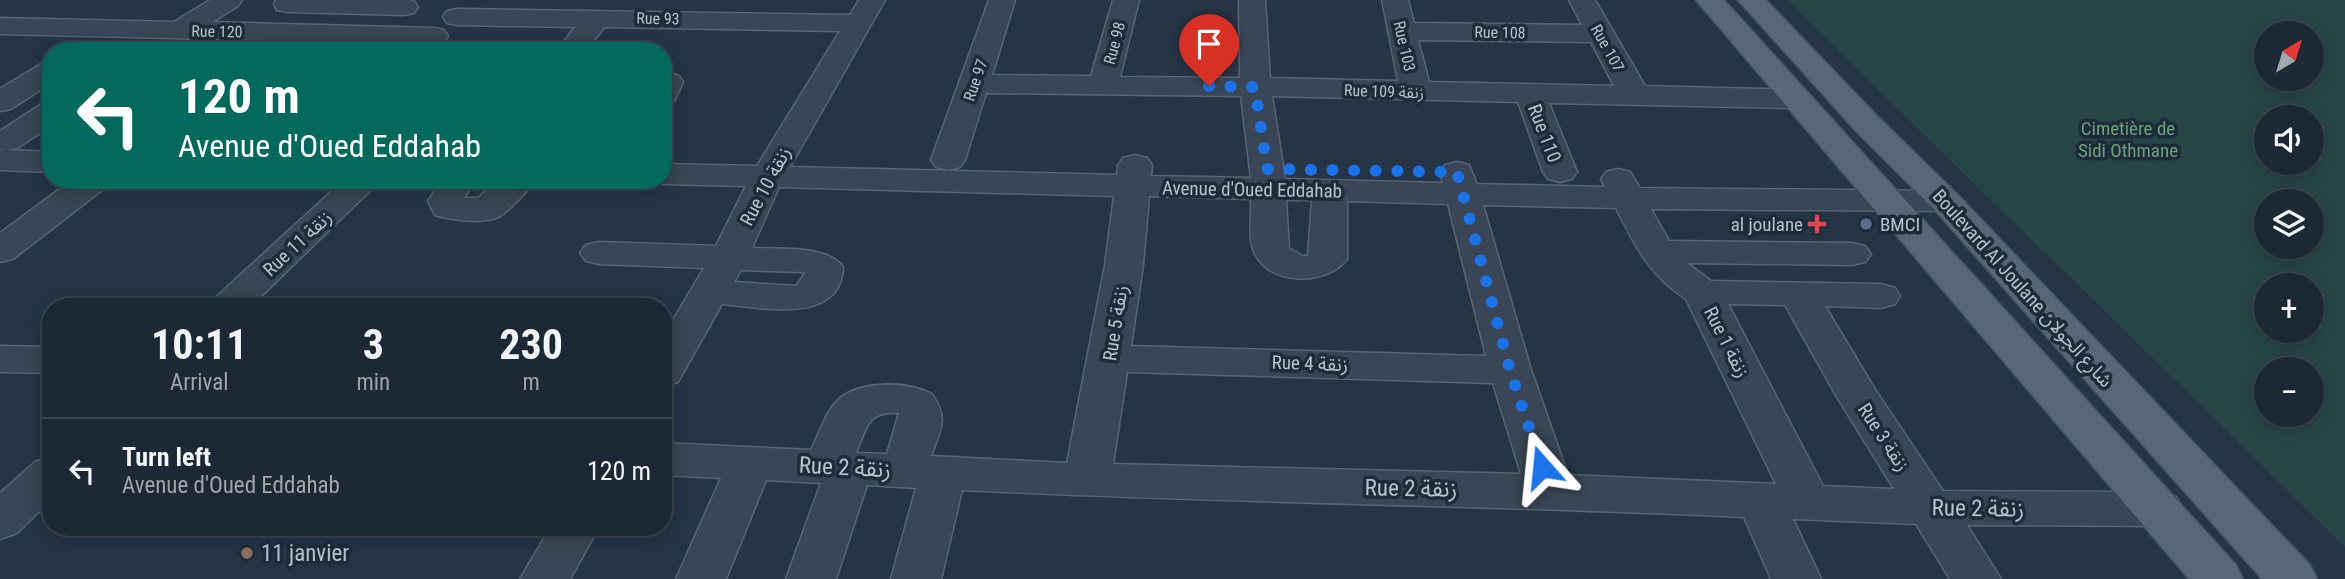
<!DOCTYPE html>
<html lang="en">
<head>
<meta charset="utf-8">
<style>
  body { margin:0; font-family:"Roboto Condensed","Noto Sans Arabic",sans-serif; background:#293440; color:#f1f3f6; height:100vh; display:flex; flex-direction:column; font-size:26px; white-space:nowrap }
  * { box-sizing:border-box; margin:0 }
  p { font-size:23px; color:#a0a6ac }
  .icon { flex:none; width:38px; height:38px; fill:none; stroke:currentColor; stroke-width:2; stroke-linecap:round; stroke-linejoin:round }
  .map { position:relative; flex:1; overflow:hidden }
  .side { position:absolute; left:42px; top:298px; width:630px; height:238px; display:flex; flex-direction:column; background:#1c2834; border-radius:28px; box-shadow:0 4px 18px #0003,0 0 0 2px #3a444f }
  .side>* { flex:none }
  .top-card { position:absolute; left:42px; top:42px; width:630px; height:147px; border-radius:28px; box-shadow:0 4px 18px #0003,0 0 0 2px #3a444f; background:#00695c; color:#fff; overflow:hidden }
  .needle { width:46px; rotate:38deg }
  .tools { position:absolute; left:2254px; top:21px; display:grid; gap:14px }
  .tools a { display:grid; place-items:center; width:70px; height:70px; border-radius:50%; background:#1c2834; box-shadow:0 4px 18px #0003,0 0 0 2px #3a444f; font-size:35px }
  .pin { position:absolute; display:grid; place-items:center; width:60px; height:60px; color:#fff; margin:-72px -30px; border-radius:50% 50% 50% 0; rotate:-45deg; box-shadow:0 0 7px #0007 }
  .pin .icon { rotate:45deg }
  .me { position:absolute; width:77px; margin:-38px; rotate:342deg; stroke-linejoin:round; filter:drop-shadow(0 0 5px #0008) }
  .turn { display:flex; align-items:center; gap:24px; height:147px; padding:0 21px; font-size:32px }
  .turn .icon { width:91px; height:91px; stroke-width:2.5 }
  .turn b { display:block; font-size:49px; line-height:60px }
  .eta { display:flex; justify-content:space-evenly; align-items:center; height:119px; text-align:center }
  .eta b { font-size:42px; font-weight:700; line-height:49px }
  ul { padding:0; list-style:none }
  li { display:flex; align-items:center; gap:21px; height:105px; padding:0 21px; border-top:2px solid #3a444f }
  li div { flex:1 }
  li b { display:block; font-size:26px }
  li em { font-style:normal }
  .map>svg:first-child { display:block }
</style>
</head>
<body>
<div class="map">
<svg width="2345" height="579" viewBox="0 0 2345 579">
  <rect width="100%" height="100%" fill="#253546"/>
  <!-- green -->
  <path fill="#274547" fill-rule="evenodd" d="M1787,0H2345V547ZM2266,33H2312V79H2266ZM2266,117H2312V163H2266ZM2266,201H2312V247H2266ZM2266,285H2312V331H2266ZM2266,369H2312V415H2266Z"/>
  <g fill="none" stroke-linecap="round" stroke-linejoin="round">
    <defs>
      <g id="minor">
        <polygon points="210,0 242,0 238,6 212,22 434,28 444,30 448,36 444,42 434,44 0,34 0,18 174,22"/>
        <polygon points="276,0 408,0 414,1 418,7 414,13 404,15 287,12 277,10 274,4"/>
        <path d="M859,0H885L790,167L1117,175L1118,165L1123,158L1135,155L1147,158L1152,165L1151,176L1251,178L1241,96L986,93L965,160L960,167L948,170L936,167L931,160L989,0H1015L992,75L1091,76L1113,0H1139L1120,77L1240,78L1239,0H1265L1270,78L1398,81L1382,0H1408L1414,23L1582,25L1569,0H1595L1645,86L1794,90L1805,92L1809,99L1805,106L1794,108L1549,103L1577,172L1572,179L1560,182L1548,179L1543,172L1518,102L1272,96L1285,179L1443,183L1440,172L1445,165L1457,162L1469,165L1477,184L1605,187L1601,179L1606,172L1618,169L1630,172L1640,188L1945,191L1957,194L1962,201L1957,208L1945,211L1651,209L1669,241L1852,243L1865,246L1871,254L1865,262L1852,265L1687,263L1711,281L1881,284L1895,288L1900,296L1895,304L1881,308L1825,306L1876,391L1943,491L2159,492L2176,497L2183,509L2176,521L2159,526L1967,525L2001,579H1950L1916,524L1793,519L1821,579H1771L1744,517C1484,505 1223,503 962,490L941,579H891L916,488L867,485L836,579H786L821,483L766,480L726,579H676L721,478L663,475V443L811,450C819,435 825,413 837,401C857,380 908,381 932,394C949,419 941,429 931,456L1067,463L1105,265L1114,196L779,187L752,248C777,249 828,245 843,267C841,326 760,307 722,304L678,382L663,386V337L704,268L599,264L586,261L580,253L586,245L599,242L716,246L746,186L663,184L650,180H663V164L757,166L840,31L604,27L586,51H557L575,27L457,25L447,23L443,17L447,11L457,9L850,15ZM1418,40L1591,42L1614,86L1429,82ZM1149,196L1251,199C1252,214 1248,235 1253,249C1265,286 1327,287 1347,259V201L1448,204L1486,356L1131,346L1143,265ZM1286,200H1312L1308,256H1302L1289,248ZM1483,205L1616,208C1636,247 1648,274 1686,299L1776,484L1568,475L1531,370ZM741,270L801,272L805,273L796,286L734,282ZM1728,304L1785,305L1837,397L1894,489L1823,486ZM1127,372L1493,383L1521,474L1113,464ZM899,413L887,454L856,453C867,427 867,411 899,413Z"/>
        <polygon points="51,61 51,83 11,109 0,111 0,89 41,64"/>
        <polygon points="663,70 679,76 683,82 674,101 663,104"/>
        <polygon points="51,103 51,126 17,148 8,150 51,152 51,172 0,170 0,150 4,150 0,149 0,131 40,105"/>
        <polygon points="72,180 111,180 106,187 13,259 0,262 0,233"/>
        <polygon points="344,180 381,180 251,306 210,306 215,298"/>
        <path d="M442,180H476L464,198H478L498,180H535C527,192 512,208 500,216C485,225 451,220 435,215L428,201Z"/>
        <polygon points="0,346 51,347 51,373 0,372"/>
        <polygon points="51,457 51,500 17,533 0,539 0,493 35,462"/>
        <polygon points="551,527 599,527 570,579 520,579"/>
      </g>
      <g id="major">
        <polygon points="1696,0 1724,0 2236,565 2243,579 2189,579"/>
        <polygon points="1738,0 1766,0 1878,117 1957,194 2310,565 2317,579 2262,579 1933,208 1856,131"/>
      </g>
    </defs>
    <!-- minor casing -->
    <use href="#minor" stroke="#586472" stroke-width="3"/>
    <!-- major casing -->
    <use href="#major" stroke="#465261" stroke-width="3"/>
    <!-- minor -->
    <use href="#minor" fill="#3a4655" fill-rule="evenodd"/>
    <!-- major -->
    <use href="#major" fill="#586675" fill-rule="evenodd"/>
  </g>
  <g fill="none" stroke-linecap="round" stroke-linejoin="round">
    <!-- route -->
    <polyline stroke="#1a73e8" stroke-width="12" stroke-dasharray="0 21.6" points="1209,86 1255,87 1267,169 1457,172 1510,370 1542,467"/>
  </g>
  <!-- markers -->
  <path fill="#e0444e" stroke="#1e2b3b" stroke-width="2.5" d="M1813.5 213.5h7v7h7v7h-7v7h-7v-7h-7v-7h7z"/>
  <circle fill="#5c6f8a" stroke="#1e2b3b" stroke-width="2.5" cx="1866" cy="224" r="7"/>
  <circle fill="#8d6e63" stroke="#1e2b3b" stroke-width="2.5" cx="247" cy="553" r="7"/>
  <g text-anchor="middle" stroke-width="7" stroke-linejoin="round" paint-order="stroke">
    <!-- far-street labels -->
    <g font-size="16" fill="#b8c1ce" stroke="#1e2b3b">
      <text transform="translate(658 18) rotate(1)" y="6">Rue 93</text>
      <text transform="translate(217 31) rotate(1)" y="6">Rue 120</text>
      <text transform="translate(1500 32) rotate(1)" y="6">Rue 108</text>
      <text transform="translate(1114 43) rotate(-75)" y="6">Rue 98</text>
      <text transform="translate(1405 46) rotate(77)" y="6">Rue 103</text>
      <text transform="translate(1608 48) rotate(61)" y="6">Rue 107</text>
      <text transform="translate(975 80) rotate(-71)" y="6">Rue 97</text>
      <text transform="translate(1384 91) rotate(2)" y="6">Rue 109 زنقة</text>
    </g>
    <!-- park labels -->
    <g font-size="19" fill="#6da176" stroke="#1e2b3b">
      <text x="2128" y="135">Cimetière de<tspan x="2128" dy="22">Sidi Othmane</tspan></text>
    </g>
    <!-- street labels -->
    <g font-size="19" fill="#b8c1ce" stroke="#1e2b3b">
      <text transform="translate(1545 133) rotate(69)" y="7">Rue 110</text>
      <text transform="translate(765 186) rotate(-62)" y="7">Rue 10 زنقة</text>
      <text transform="translate(1252 189) rotate(1)" y="7">Avenue d'Oued Eddahab</text>
      <text transform="translate(297 243) rotate(-43)" y="7">Rue 11 زنقة</text>
      <text transform="translate(2023 288) rotate(48)" y="7">Boulevard Al Joulane شارع الجولان</text>
      <text transform="translate(1115 323) rotate(-81)" y="7">Rue 5 زنقة</text>
      <text transform="translate(1727 342) rotate(63)" y="7">Rue 1 زنقة</text>
      <text transform="translate(1310 363) rotate(2)" y="7">Rue 4 زنقة</text>
      <text transform="translate(1884 437) rotate(57)" y="7">Rue 3 زنقة</text>
    </g>
    <!-- poi labels -->
    <g font-size="19" fill="#b8c1ce" stroke="#1e2b3b" text-anchor="end">
      <text x="1803" y="231">al joulane</text>
      <text x="1880" y="231" text-anchor="start">BMCI</text>
    </g>
    <!-- near-street labels -->
    <g font-size="23" fill="#b8c1ce" stroke="#1e2b3b">
      <text transform="translate(845 467) rotate(3)" y="8">Rue 2 زنقة</text>
      <text transform="translate(1411 488) rotate(1)" y="8">Rue 2 زنقة</text>
      <text transform="translate(1978 508) rotate(1)" y="8">Rue 2 زنقة</text>
    </g>
    <!-- near-poi labels -->
    <g font-size="23" fill="#b8c1ce" stroke="#1e2b3b" text-anchor="start">
      <text x="261" y="561">11 janvier</text>
    </g>
  </g>
</svg>
<div class="tools">
<a><svg class="needle" viewBox="-14 -14 28 28"><path d="M0-13l5 13h-10z" fill="#e53935"/><path d="M0 13l5-13h-10z" fill="#a0a6ac"/></svg></a>
<a><svg class="icon" aria-label="sound" viewBox="0 0 24 24"><path d="M4 9h4l5-4v14l-5-4H4zM17 9q2 3 0 6"/></svg></a>
<a><svg class="icon" aria-label="layers" viewBox="0 0 24 24"><path d="M12 4l9 5-9 5-9-5zM3 14l9 5 9-5"/></svg></a>
<a>+</a>
<a>−</a>
</div>
<div class="pin" style="left:1209px;top:86px;background:#d93025"><svg class="icon" aria-label="arrive" viewBox="0 0 24 24"><path d="M6 21V4h12l-3 4 3 4H6"/></svg></div>
<svg class="me" style="left:1542px;top:467px" viewBox="-20 -20 40 40"><path d="M0-17L14 15 0 8-14 15z" fill="#1a73e8" stroke="#fff" stroke-width="4"/></svg>
<div class="top-card">
<div class="turn"><svg class="icon" aria-label="left" viewBox="0 0 24 24"><path d="M17 20v-9H6M10 6l-5 5 5 5"/></svg><div><b>120 m</b>Avenue d'Oued Eddahab</div></div>
</div>
<section class="side">
<div class="eta">
<div><b>10:11</b><p>Arrival</p></div>
<div><b>3</b><p>min</p></div>
<div><b>230</b><p>m</p></div>
</div>
<ul>
<li><svg class="icon" aria-label="left" viewBox="0 0 24 24"><path d="M17 20v-9H6M10 6l-5 5 5 5"/></svg><div><b>Turn left</b><p>Avenue d'Oued Eddahab</p></div><em>120 m</em></li>
</ul>
</section>
</div>
</body>
</html>
